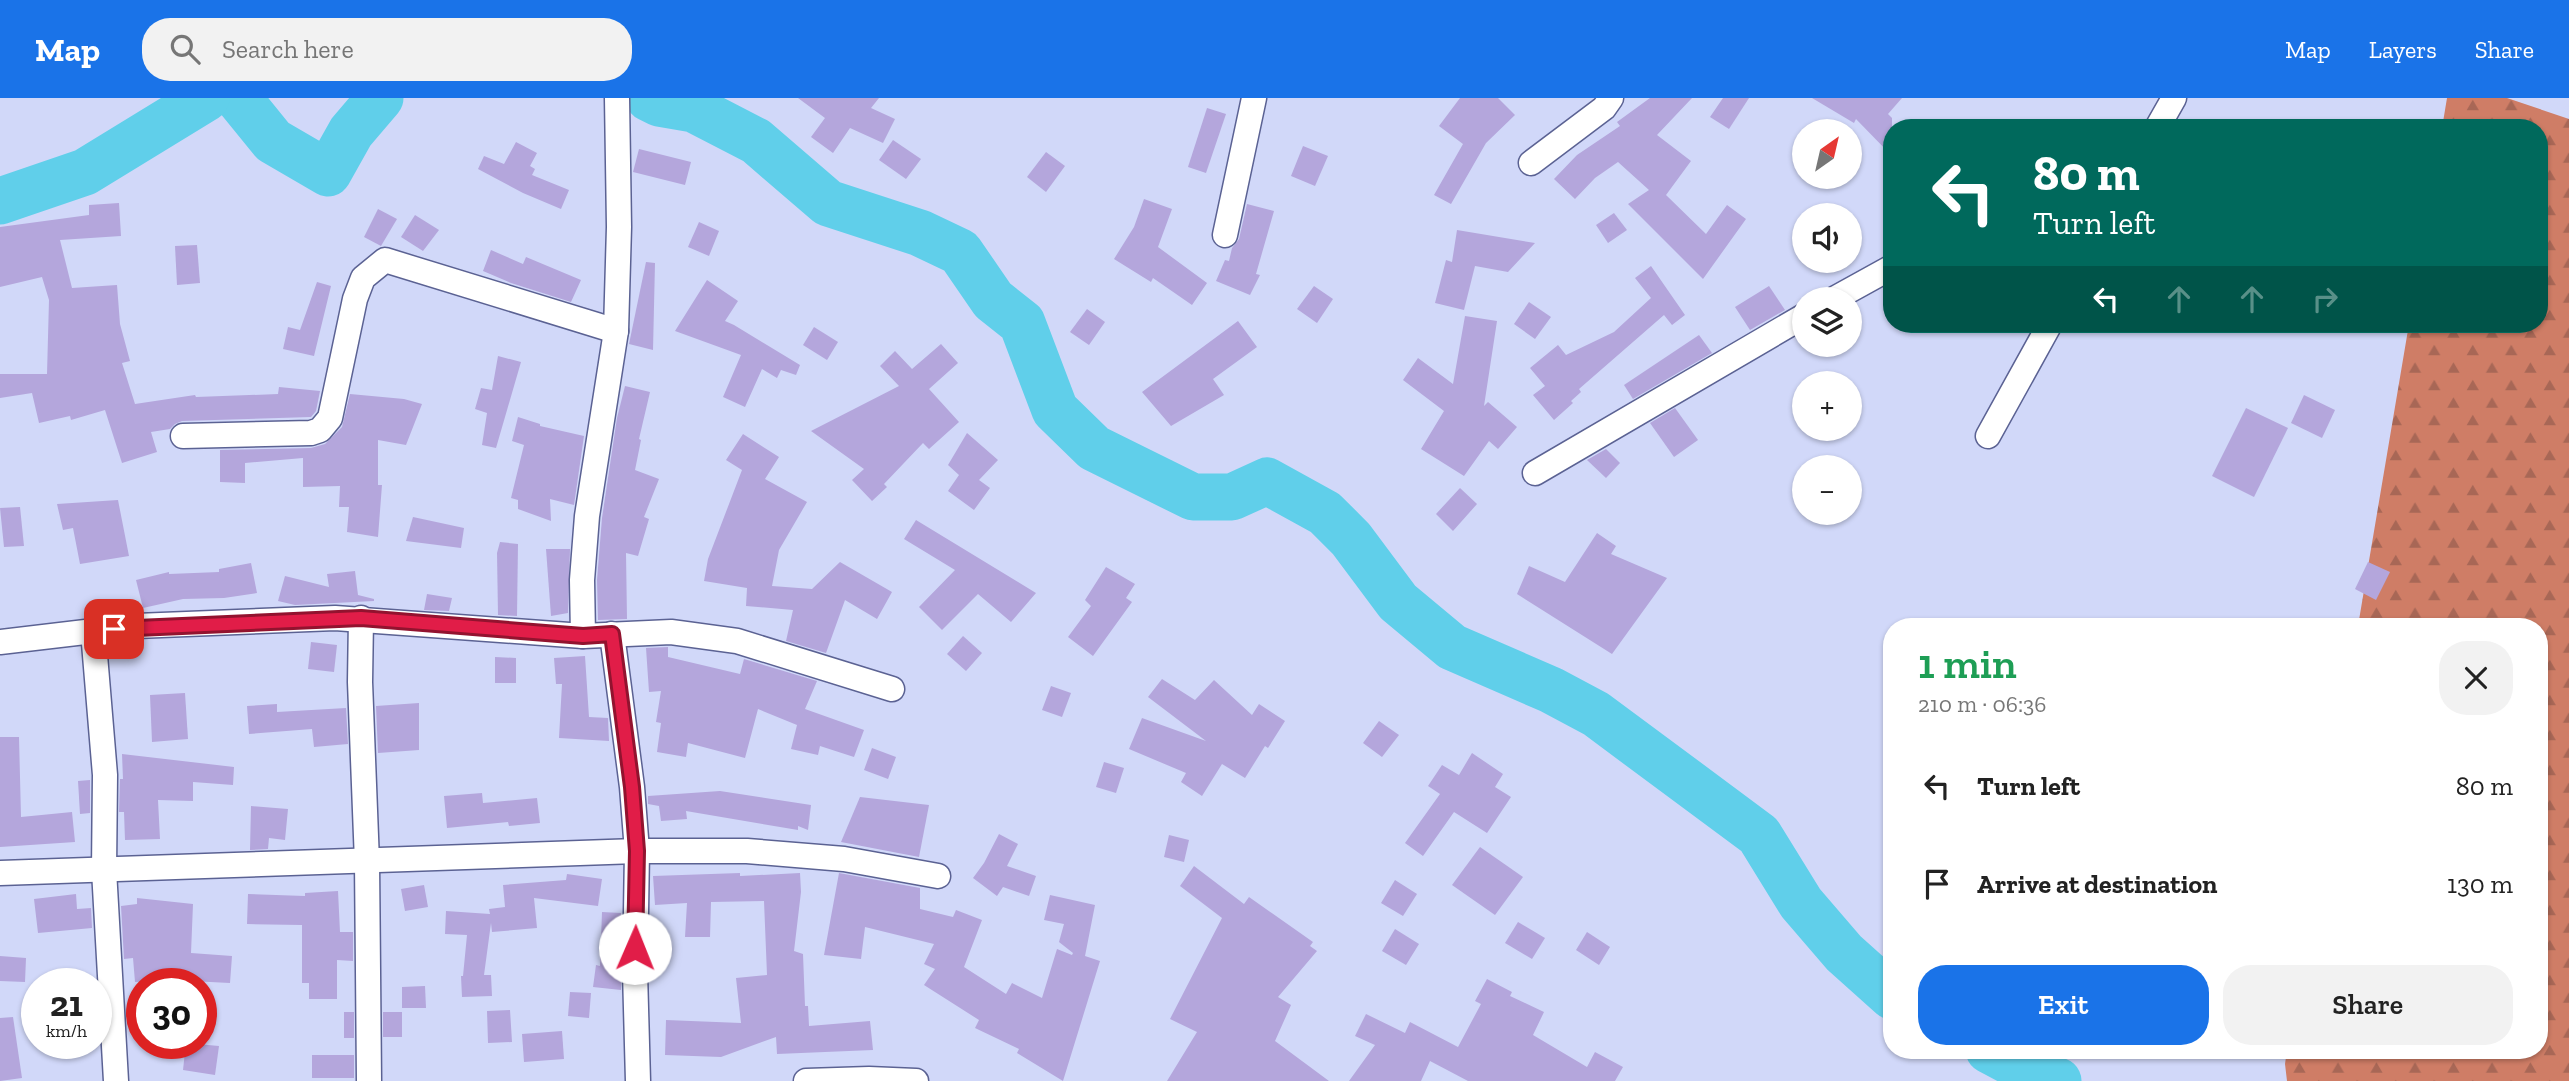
<!DOCTYPE html>
<html lang="en">
<head>
<meta charset="utf-8">
<style>
  body { margin:0; font-family:"Zilla Slab",serif; background:#f2f2f2; color:#222; height:100vh; display:flex; flex-direction:column; font-size:26px; white-space:nowrap }
  * { box-sizing:border-box; margin:0 }
  p { font-size:23px; color:#767676 }
  .icon { flex:none; width:38px; height:38px; fill:none; stroke:currentColor; stroke-width:2; stroke-linecap:round; stroke-linejoin:round }
  .map { position:relative; flex:1; overflow:hidden }
  .panel { position:absolute; left:1883px; top:520px; width:665px; height:441px; display:flex; flex-direction:column; background:#fff; border-radius:28px; box-shadow:0 2px 5px #0004 }
  .panel>* { flex:none }
  .top-card { position:absolute; left:1883px; top:21px; width:665px; height:214px; border-radius:28px; box-shadow:0 2px 5px #0004; background:#00695c; color:#fff; overflow:hidden }
  .needle { width:46px; rotate:34deg }
  .controls { position:absolute; left:1792px; top:21px; display:grid; gap:14px }
  .controls a { display:grid; place-items:center; width:70px; height:70px; border-radius:50%; background:#fff; box-shadow:0 2px 5px #0004; font-size:35px }
  .speed { position:absolute; left:21px; top:870px; display:flex; gap:14px; font-size:35px; font-weight:700; text-align:center }
  .speed>* { display:grid; place-content:center; width:91px; height:91px; border-radius:50%; background:#fff; box-shadow:0 2px 5px #0004; line-height:1 }
  .speed small { font-size:18px; font-weight:400 }
  .speed .limit { border:10px solid #d22; background:#fff; color:#111 }
  .pin { position:absolute; display:grid; place-items:center; width:60px; height:60px; color:#fff; margin:-30px; border-radius:14px; box-shadow:0 4px 10px #0006 }
  .me { position:absolute; width:77px; margin:-38px; rotate:1deg; stroke-linejoin:round; filter:drop-shadow(0 0 5px #0008) }
  .turn { display:flex; align-items:center; gap:24px; height:147px; padding:0 35px; font-size:32px }
  .turn .icon { width:91px; height:91px; stroke-width:2.5 }
  .turn b { display:block; font-size:49px; line-height:60px }
  .lanes { display:flex; align-items:center; height:66px; padding:0 35px; background:#0003; justify-content:center; gap:35px; direction:ltr }
  .lanes .off { opacity:.35 }
  .round { display:grid; place-items:center; flex:none; width:74px; height:74px; border-radius:28px; background:#f2f2f2 }
  .head { display:flex; align-items:center; justify-content:space-between; height:119px; padding:0 35px }
  h1 { font-size:42px; font-weight:600; line-height:52px; color:#1e9e55 }
  .primary-button { display:flex; gap:14px; margin-top:auto; padding:14px 35px }
  .primary-button a { flex:1; height:80px; border-radius:28px; background:#1a73e8; color:#fff; font-size:28px; font-weight:600; line-height:80px; text-align:center }
  .primary-button a+a { background:#f2f2f2; color:#222 }
  ul { padding:0; list-style:none }
  li { display:flex; align-items:center; gap:21px; height:98px; padding:0 35px }
  li div { flex:1 }
  li b { display:block; font-size:26px }
  li em { font-style:normal }
  header { display:flex; align-items:center; gap:42px; box-sizing:border-box; height:98px; padding:0 35px; background:#1a73e8; color:#fff }
  header strong { font-size:33px }
  nav { display:flex; gap:38px; margin-inline-start:auto; font-size:24px }
  .search { width:490px; height:63px; background:#f2f2f2; display:flex; align-items:center; gap:18px; box-sizing:border-box; padding:0 24px; border-radius:28px; color:#767676; font-size:26px }
  .map>svg:first-child { display:block }
</style>
</head>
<body>
<header>
<strong>Map</strong>
<div class="search"><svg class="icon" aria-label="search" viewBox="0 0 24 24"><circle cx="10" cy="10" r="6"/><path d="M15 15l6 6"/></svg>Search here</div>
<nav><a>Map</a><a>Layers</a><a>Share</a></nav>
</header>
<div class="map">
<svg width="2569" height="983" viewBox="0 0 2569 983">
  <defs>
    <pattern id="forest-firs" width="22" height="20" patternUnits="userSpaceOnUse" patternTransform="scale(1.75)"><rect width="22" height="20" fill="#cf7d66"/><path d="M5 1l3.5 6h-7zM16 11l3.5 6h-7z" fill="#a86756"/></pattern>
  </defs>
  <rect width="100%" height="100%" fill="#d1d8f9"/>
  <!-- forest -->
  <polygon fill="url(#forest-firs)" points="2447,0 2507,0 2569,21 2569,983 2287,983 2285,966 2287,952 2539,952 2539,528 2358,528 2409,226 2539,226 2539,30 2442,30"/>
  <g fill="none" stroke-linecap="round" stroke-linejoin="round">
    <!-- river -->
    <g stroke="#60cfea" stroke-width="47">
      <polyline points="238,0 273,43 328,75 351,34 380,0"/>
      <polyline points="649,0 659,5 694,11 756,43 828,105 920,135 960,154 993,202 1022,225 1055,312 1094,350 1193,399 1232,399 1267,383 1325,415 1351,441 1398,504 1452,549 1551,592 1596,616 1759,737 1801,805 1844,855 1892,898"/>
      <polyline points="0,103 85,74 206,0"/>
      <polyline points="1989,952 2023,970 2058,983"/>
    </g>
  </g>
  <!-- building -->
  <g fill="#b4a6dc">
    <polygon points="798,0 879,0 871,10 895,21 883,45 850,30 833,55 811,39 825,20"/>
    <polygon points="1460,0 1498,0 1515,17 1486,45 1451,106 1434,97 1463,46 1439,28"/>
    <polygon points="1650,0 1692,0 1657,37 1691,63 1666,97 1706,136 1727,107 1746,121 1703,181 1628,106 1649,92 1618,64 1595,80 1575,101 1554,81 1577,57 1620,28 1617,24"/>
    <polygon points="1723,0 1749,0 1729,31 1710,19"/>
    <polygon points="1812,0 1902,0 1888,16 1892,20 1892,58 1856,21 1854,25"/>
    <polygon points="1207,10 1226,16 1206,75 1188,69"/>
    <polygon points="893,42 921,61 906,81 879,62"/>
    <polygon points="516,44 537,55 530,68 535,71 532,77 569,92 561,111 523,95 478,71 484,58 504,66"/>
    <polygon points="1303,48 1328,58 1315,88 1291,78"/>
    <polygon points="639,51 691,64 685,87 633,74"/>
    <polygon points="1046,54 1065,68 1046,94 1027,79"/>
    <polygon points="1144,101 1172,111 1158,149 1207,185 1192,207 1153,180 1151,184 1114,161 1134,129"/>
    <polygon points="119,105 121,138 60,142 72,190 117,187 120,226 130,263 122,265 135,306 195,297 196,299 278,296 279,289 320,293 316,313 311,319 182,323 175,326 170,331 151,334 157,354 122,365 105,312 71,322 70,318 39,325 32,295 0,300 0,276 47,276 49,202 42,179 0,189 0,129 89,117 89,107"/>
    <polygon points="1247,106 1274,113 1256,176 1260,177 1250,197 1216,183 1225,162 1229,163 1232,150 1239,141"/>
    <polygon points="378,111 397,121 381,148 364,139"/>
    <polygon points="1614,115 1627,132 1608,145 1596,127"/>
    <polygon points="415,117 439,132 423,153 401,139"/>
    <polygon points="699,124 719,133 709,158 688,149"/>
    <polygon points="1457,132 1535,145 1508,174 1475,168 1464,212 1435,205 1446,162 1452,164"/>
    <polygon points="197,147 200,185 177,187 175,148"/>
    <polygon points="491,152 523,166 526,159 581,182 571,204 511,185 483,173"/>
    <polygon points="646,164 655,165 653,252 629,246"/>
    <polygon points="1651,168 1685,217 1672,227 1664,217 1579,291 1581,294 1571,303 1573,305 1554,322 1533,297 1545,288 1530,270 1558,247 1566,257 1614,234 1651,200 1635,180"/>
    <polygon points="707,182 738,203 725,223 734,227 800,267 796,277 781,272 777,280 762,271 745,309 723,299 741,257 675,233"/>
    <polygon points="317,184 331,188 314,258 283,251 288,229 300,232"/>
    <polygon points="1314,188 1333,201 1317,225 1297,211"/>
    <polygon points="1769,188 1785,212 1750,232 1735,209"/>
    <polygon points="1529,204 1551,219 1535,241 1514,226"/>
    <polygon points="1087,211 1105,224 1089,247 1070,234"/>
    <polygon points="1465,218 1497,223 1484,308 1488,304 1517,329 1498,351 1489,343 1464,378 1421,351 1444,313 1403,282 1418,260 1453,286"/>
    <polygon points="1238,223 1257,249 1213,281 1224,297 1171,328 1142,294"/>
    <polygon points="814,229 838,244 827,262 803,247"/>
    <polygon points="1699,237 1712,255 1633,301 1624,287"/>
    <polygon points="941,246 958,265 929,291 959,324 929,351 923,345 884,386 887,389 872,403 852,382 864,371 811,333 899,288 880,268 895,253 912,271"/>
    <polygon points="498,258 521,264 496,350 482,347 487,315 475,311 481,290 492,292"/>
    <polygon points="625,288 650,294 639,341 641,342 635,372 659,381 644,419 649,421 638,458 626,455 627,521 598,522 597,482 602,420 617,320"/>
    <polygon points="350,296 404,301 422,306 406,347 378,342 378,387 382,387 378,439 347,434 349,409 339,409 340,388 303,389 303,360 245,365 245,385 220,384 220,352 311,350 325,346 342,329"/>
    <polygon points="2304,297 2335,312 2322,340 2291,325"/>
    <polygon points="1675,310 1698,342 1674,359 1650,325"/>
    <polygon points="2246,310 2288,330 2254,399 2212,378"/>
    <polygon points="518,319 540,326 540,328 584,338 574,407 550,401 551,423 518,411 518,402 511,400 524,347 512,343"/>
    <polygon points="967,335 998,362 979,382 990,390 974,412 948,393 959,377 948,367"/>
    <polygon points="743,336 779,359 765,381 807,404 779,452 772,488 812,491 840,464 892,494 877,521 845,502 826,555 786,543 793,512 746,508 747,490 704,483 708,461 742,372 726,362"/>
    <polygon points="1606,351 1620,365 1606,380 1587,362"/>
    <polygon points="1460,390 1477,406 1453,433 1436,416"/>
    <polygon points="118,402 129,458 80,466 73,430 63,432 57,406"/>
    <polygon points="20,409 24,448 4,449 0,410"/>
    <polygon points="413,419 464,430 461,450 406,443"/>
    <polygon points="916,422 1036,495 1011,524 978,496 942,532 919,509 955,472 904,441"/>
    <polygon points="1597,435 1616,448 1611,456 1667,480 1612,556 1517,496 1529,468 1565,484"/>
    <polygon points="500,444 518,446 517,518 498,517 497,455"/>
    <polygon points="546,451 570,451 568,515 551,518"/>
    <polygon points="2368,464 2390,474 2376,502 2355,491"/>
    <polygon points="251,465 257,495 224,500 183,501 143,510 136,482 169,474 169,476 219,474 219,471"/>
    <polygon points="1106,469 1135,486 1126,500 1132,504 1093,558 1068,539 1091,508 1085,502"/>
    <polygon points="355,473 358,497 374,501 374,503 295,507 278,503 285,478 329,489 327,476"/>
    <polygon points="427,496 452,500 449,513 424,512"/>
    <polygon points="963,538 982,555 966,573 947,556"/>
    <polygon points="311,544 337,547 334,574 308,571"/>
    <polygon points="668,549 668,559 740,576 744,561 817,583 805,611 864,632 854,659 820,648 818,657 791,651 797,627 758,611 745,660 688,645 686,659 657,654 661,625 656,624 661,593 649,594 646,550"/>
    <polygon points="585,558 589,619 608,620 609,643 559,640 562,586 556,586 554,560"/>
    <polygon points="495,559 516,560 516,585 495,585"/>
    <polygon points="1162,581 1195,602 1214,582 1252,617 1259,606 1285,623 1268,650 1265,648 1245,680 1222,666 1202,698 1181,684 1186,675 1129,651 1142,620 1206,643 1148,599"/>
    <polygon points="1051,588 1071,595 1062,619 1042,612"/>
    <polygon points="185,595 188,641 152,644 150,597"/>
    <polygon points="419,605 419,652 378,655 376,608"/>
    <polygon points="277,606 277,614 346,610 348,646 314,649 312,631 249,636 247,608"/>
    <polygon points="1379,623 1399,637 1382,659 1363,645"/>
    <polygon points="0,639 19,639 21,719 72,714 75,744 0,749"/>
    <polygon points="872,650 896,659 888,681 864,672"/>
    <polygon points="1472,655 1503,676 1495,689 1511,699 1487,735 1454,714 1423,758 1405,745 1440,696 1428,688 1442,667 1459,677"/>
    <polygon points="122,656 234,669 233,687 193,684 193,703 158,702 160,741 125,742 124,714 119,714 120,681 123,681"/>
    <polygon points="1104,664 1124,670 1116,695 1096,689"/>
    <polygon points="90,682 90,715 80,716 78,683"/>
    <polygon points="720,693 811,707 808,732 798,728 798,732 686,713 687,721 661,723 659,708 648,706 648,698"/>
    <polygon points="482,695 483,705 537,700 540,725 509,728 508,724 447,730 444,698"/>
    <polygon points="860,699 929,707 919,759 841,744"/>
    <polygon points="251,708 288,711 285,742 269,740 268,751 250,752"/>
    <polygon points="999,736 1018,746 1007,768 1036,778 1029,798 1003,789 997,798 973,780 984,765"/>
    <polygon points="1169,737 1189,742 1184,764 1164,759"/>
    <polygon points="1480,749 1523,779 1495,817 1452,787"/>
    <polygon points="1194,768 1244,806 1249,799 1313,844 1310,848 1317,853 1278,899 1291,907 1275,943 1329,983 1167,983 1197,934 1170,921 1222,820 1180,788"/>
    <polygon points="740,775 740,778 800,775 801,794 794,853 803,856 805,908 808,908 809,928 870,923 873,952 777,956 776,939 721,959 665,957 666,922 741,925 736,880 767,877 764,803 711,804 710,839 685,839 687,805 655,807 653,778"/>
    <polygon points="839,775 920,790 920,811 953,819 956,812 982,822 964,869 1006,896 1012,885 1042,900 1057,851 1072,857 1073,855 1059,844 1064,826 1044,822 1050,797 1095,807 1085,858 1100,863 1063,983 1017,955 1019,951 975,930 979,922 924,887 935,871 924,866 934,846 865,829 861,861 824,857"/>
    <polygon points="567,776 602,781 598,808 534,800 537,830 492,834 491,825 484,877 491,877 492,898 462,899 461,878 463,878 467,837 445,836 446,813 490,816 489,811 505,809 503,787 566,782"/>
    <polygon points="1395,782 1417,796 1403,818 1381,805"/>
    <polygon points="424,787 428,809 405,813 401,791"/>
    <polygon points="338,793 340,834 353,834 353,863 337,862 337,901 309,901 309,885 302,885 302,827 247,826 248,796 305,798 305,795"/>
    <polygon points="76,796 77,811 91,810 92,830 38,835 34,801"/>
    <polygon points="137,800 193,806 191,855 232,858 230,885 171,882 135,884 133,860 124,861 121,808 137,806"/>
    <polygon points="602,814 621,815 621,892 593,889 596,867 600,868"/>
    <polygon points="1518,824 1545,840 1532,861 1505,845"/>
    <polygon points="1395,831 1419,846 1406,867 1382,853"/>
    <polygon points="1587,834 1610,849 1599,867 1576,852"/>
    <polygon points="0,858 26,860 25,884 0,883"/>
    <polygon points="1487,881 1512,894 1510,898 1544,914 1533,937 1587,969 1595,954 1623,969 1615,983 1468,983 1430,963 1421,983 1349,983 1375,947 1355,938 1366,916 1405,935 1410,924 1458,949 1481,906 1475,903"/>
    <polygon points="425,888 426,910 402,910 402,889"/>
    <polygon points="570,894 591,895 589,920 568,918"/>
    <polygon points="510,912 512,944 488,945 487,913"/>
    <rect x="344" y="914" width="10" height="26"/>
    <rect x="383" y="914" width="19" height="25"/>
    <polygon points="13,919 22,980 0,983 0,920"/>
    <polygon points="562,933 564,961 524,964 522,936"/>
    <polygon points="186,945 219,948 215,977 183,972"/>
    <rect x="312" y="957" width="42" height="23"/>
  </g>
  <g fill="none" stroke-linecap="round" stroke-linejoin="round">
    <defs>
      <g id="street">
        <polyline points="2157,30 2174,0"/>
        <polyline points="1531,65 1604,10 1611,0"/>
        <polyline points="1225,137 1254,0"/>
        <polyline points="1834,201 1892,169"/>
        <polyline points="183,338 311,335 320,332 330,320 355,201 363,180 385,162 616,233"/>
        <polyline points="1988,338 2050,226"/>
        <polyline points="1535,375 1804,218"/>
        <polyline points="361,520 360,584 367,764 369,983"/>
        <polyline points="93,533 105,677 104,772 116,983"/>
        <polyline points="612,536 632,689 637,753 635,874 638,983"/>
        <polyline points="583,538 582,482 587,418 616,233 619,129 617,0"/>
        <polyline points="0,544 136,528 335,520 583,538 671,534 737,543 892,591"/>
        <polyline points="0,775 637,753 747,753 844,761 938,778"/>
        <polyline points="806,983 869,981 916,983"/>
      </g>
    </defs>
    <!-- street casing -->
    <use href="#street" stroke="#5b6293" stroke-width="27"/>
    <!-- street -->
    <use href="#street" stroke="#fff" stroke-width="24"/>
  </g>
  <g fill="none" stroke-linecap="round" stroke-linejoin="round">
    <defs>
      <polyline id="route" points="114,531 361,520 583,538 612,536 632,689 637,753 635,850"/>
    </defs>
    <!-- route casing -->
    <use href="#route" stroke="#92132f" stroke-width="18"/>
    <!-- route -->
    <use href="#route" stroke="#e11d48" stroke-width="12"/>
  </g>
</svg>
<div class="controls">
<a><svg class="needle" viewBox="-14 -14 28 28"><path d="M0-13l5 13h-10z" fill="#e53935"/><path d="M0 13l5-13h-10z" fill="#767676"/></svg></a>
<a><svg class="icon" aria-label="sound" viewBox="0 0 24 24"><path d="M4 9h4l5-4v14l-5-4H4zM17 9q2 3 0 6"/></svg></a>
<a><svg class="icon" aria-label="layers" viewBox="0 0 24 24"><path d="M12 4l9 5-9 5-9-5zM3 14l9 5 9-5"/></svg></a>
<a>+</a>
<a>−</a>
</div>
<div class="speed"><div>21<small>km/h</small></div><div class="limit">30</div></div>
<div class="pin" style="left:114px;top:531px;background:#d93025"><svg class="icon" aria-label="arrive" viewBox="0 0 24 24"><path d="M6 21V4h12l-3 4 3 4H6"/></svg></div>
<svg class="me" style="left:635px;top:850px" viewBox="-20 -20 40 40"><circle r="19" fill="#fff"/><path d="M0-13L10 11 0 6-10 11z" fill="#e11d48"/></svg>
<div class="top-card">
<div class="turn"><svg class="icon" aria-label="left" viewBox="0 0 24 24"><path d="M17 20v-9H6M10 6l-5 5 5 5"/></svg><div><b>80 m</b>Turn left</div></div>
<div class="lanes"><svg class="icon" aria-label="left" viewBox="0 0 24 24"><path d="M17 20v-9H6M10 6l-5 5 5 5"/></svg><svg class="icon off" aria-label="ahead" viewBox="0 0 24 24"><path d="M12 20V5M6 11l6-6 6 6"/></svg><svg class="icon off" aria-label="ahead" viewBox="0 0 24 24"><path d="M12 20V5M6 11l6-6 6 6"/></svg><svg class="icon off" aria-label="right" viewBox="0 0 24 24"><path d="M7 20v-9h11M14 6l5 5-5 5"/></svg></div>
</div>
<section class="panel">
<div class="head"><div><h1>1 min</h1><p>210 m · 06:36</p></div><a class="round"><svg class="icon" aria-label="close" viewBox="0 0 24 24"><path d="M6 6l12 12M18 6L6 18"/></svg></a></div>
<ul>
<li><svg class="icon" aria-label="left" viewBox="0 0 24 24"><path d="M17 20v-9H6M10 6l-5 5 5 5"/></svg><div><b>Turn left</b></div><em>80 m</em></li>
<li><svg class="icon" aria-label="arrive" viewBox="0 0 24 24"><path d="M6 21V4h12l-3 4 3 4H6"/></svg><div><b>Arrive at destination</b></div><em>130 m</em></li>
</ul>
<div class="primary-button"><a>Exit</a><a>Share</a></div>
</section>
</div>
</body>
</html>
